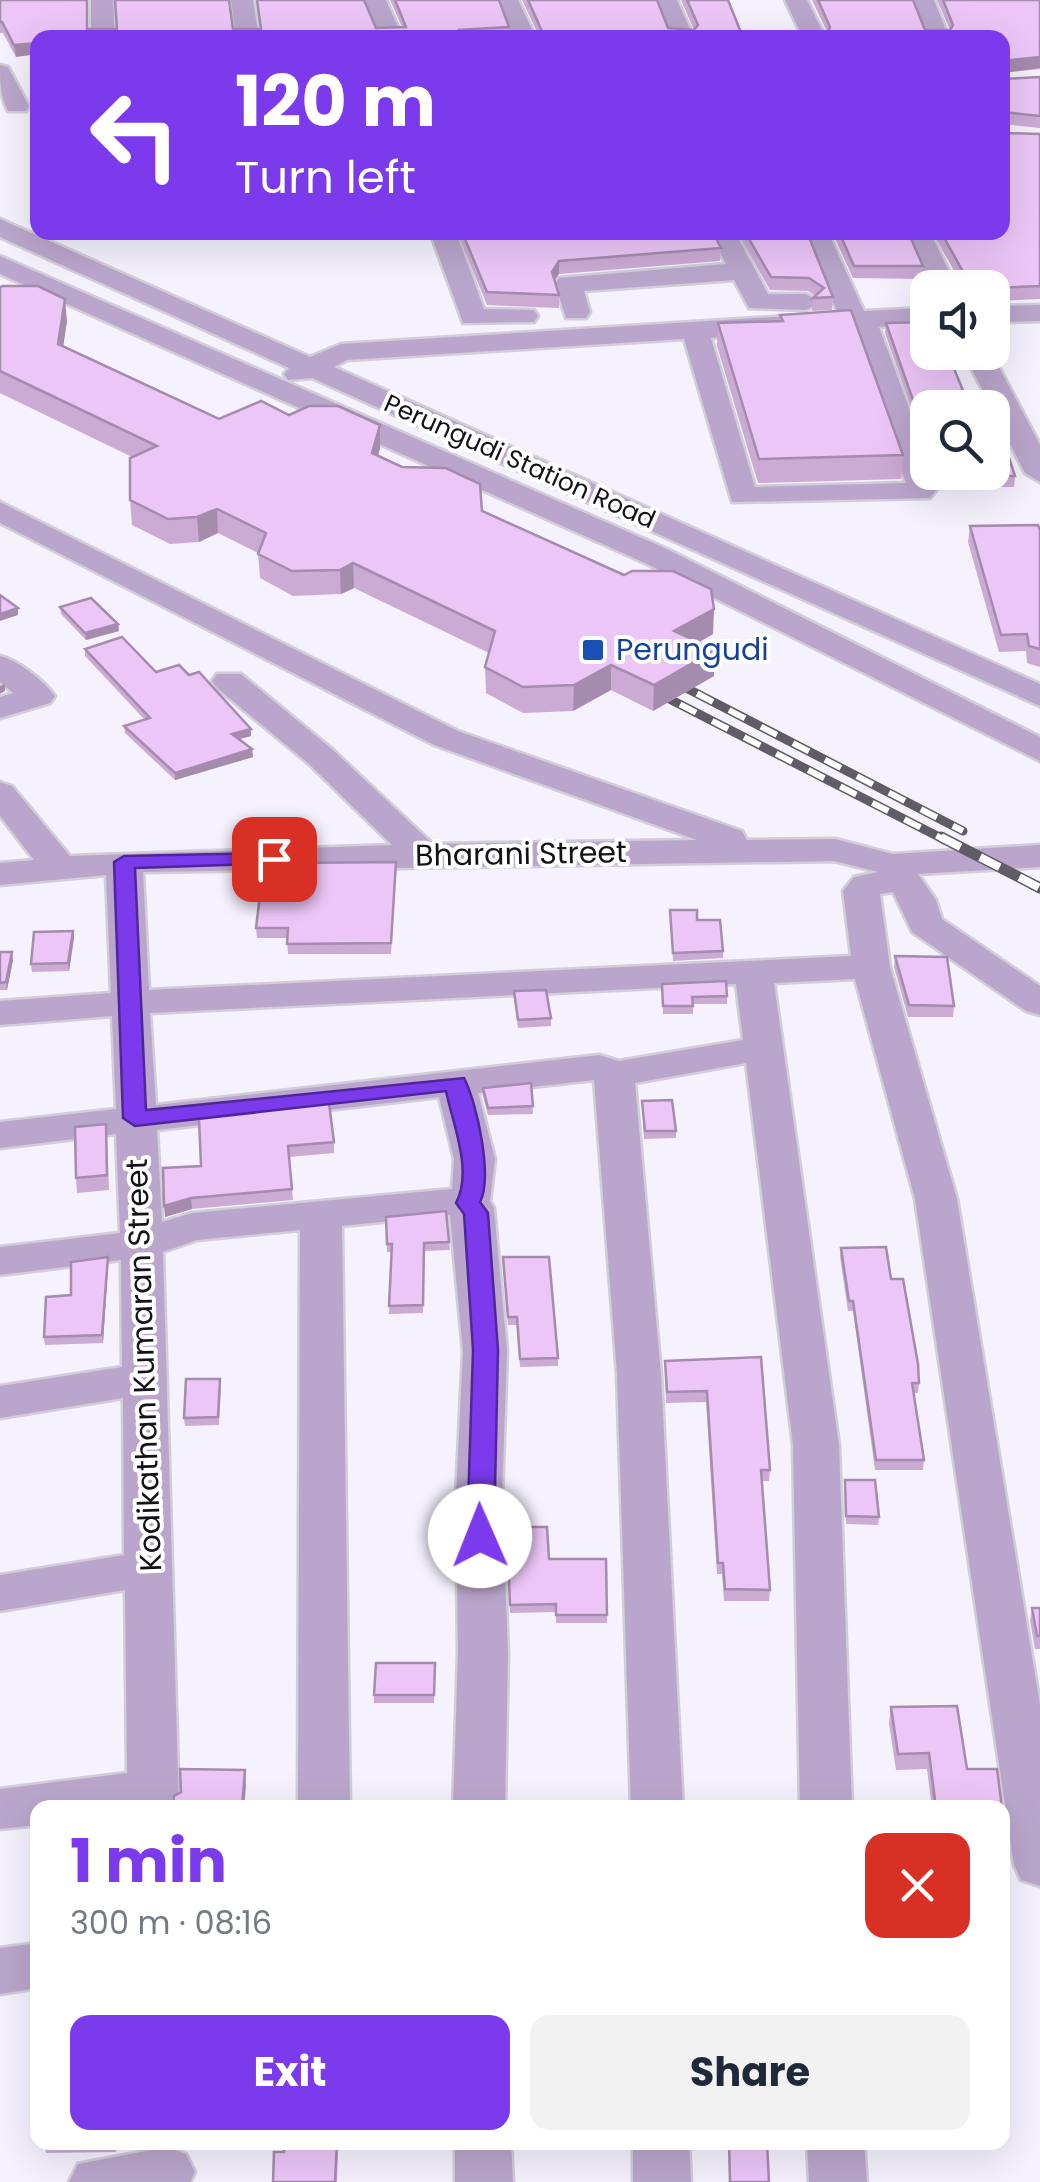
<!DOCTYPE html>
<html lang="en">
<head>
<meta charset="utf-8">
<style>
  body { margin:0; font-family:Poppins,sans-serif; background:#f2f2f3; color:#1f2937; height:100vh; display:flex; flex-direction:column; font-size:38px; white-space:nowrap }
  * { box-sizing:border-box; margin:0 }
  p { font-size:32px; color:#747a83 }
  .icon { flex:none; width:55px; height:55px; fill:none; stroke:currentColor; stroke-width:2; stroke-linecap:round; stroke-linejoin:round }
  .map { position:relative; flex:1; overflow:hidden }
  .side { position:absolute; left:30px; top:1800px; width:980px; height:350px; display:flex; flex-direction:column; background:#fff; border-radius:20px; box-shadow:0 10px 40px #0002 }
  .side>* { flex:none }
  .top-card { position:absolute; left:30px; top:30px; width:980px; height:210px; border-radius:20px; box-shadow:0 10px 40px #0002; background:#7c3aed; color:#fff; overflow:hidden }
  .buttons { position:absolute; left:910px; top:270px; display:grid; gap:20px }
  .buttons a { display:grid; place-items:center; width:100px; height:100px; border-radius:20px; background:#fff; box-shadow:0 10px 40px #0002; font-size:50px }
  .pin { position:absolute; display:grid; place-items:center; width:85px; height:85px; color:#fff; margin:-42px; border-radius:20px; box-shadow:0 5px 15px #0006 }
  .me { position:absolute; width:110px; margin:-55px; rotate:359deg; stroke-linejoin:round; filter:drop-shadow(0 0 8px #0008) }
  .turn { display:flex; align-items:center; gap:35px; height:210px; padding:0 40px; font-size:45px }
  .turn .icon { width:130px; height:130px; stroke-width:2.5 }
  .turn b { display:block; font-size:70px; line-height:85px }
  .round { display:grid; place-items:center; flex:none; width:105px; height:105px; border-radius:20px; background:#f2f2f3 }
  .headline { display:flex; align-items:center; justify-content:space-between; height:170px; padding:0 40px }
  h1 { font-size:60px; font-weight:700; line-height:75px; color:#7c3aed }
  .primary-button { display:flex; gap:20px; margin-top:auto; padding:20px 40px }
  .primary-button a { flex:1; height:115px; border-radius:20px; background:#7c3aed; color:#fff; font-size:40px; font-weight:700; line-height:115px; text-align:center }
  .primary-button a+a { background:#f2f2f3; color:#1f2937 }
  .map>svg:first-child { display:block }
</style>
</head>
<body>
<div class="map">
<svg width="1040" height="2182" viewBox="0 0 1040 2182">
  <rect width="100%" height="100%" fill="#f5f2fe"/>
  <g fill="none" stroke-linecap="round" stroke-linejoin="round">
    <defs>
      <g id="minor">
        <polygon points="91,0 113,0 115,38 91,38"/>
        <polygon points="231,0 253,0 259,38 236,38"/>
        <polygon points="364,0 386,0 403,38 380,38"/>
        <polygon points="496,0 518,0 536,38 513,38"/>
        <polygon points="655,0 677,0 694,38 671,38"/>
        <polygon points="785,0 807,0 826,38 803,38"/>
        <polygon points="912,0 934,0 949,38 926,38"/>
        <path d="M0,65L8,67L29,106L26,111H8C0,96 0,82 0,65Z"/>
        <path d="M0,219L310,357L341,344L838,313L802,232H828L864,311L928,308V324L879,327L928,459V472H932L938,488L930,498L732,502L684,339L347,360L334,367L1040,684V706L312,378L288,380L284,374L289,368L0,237ZM852,329L906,483L755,487L711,338Z"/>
        <polygon points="430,232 456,232 484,309 534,310 538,316 534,322 463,323"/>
        <polygon points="709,232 735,232 768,294 806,294 820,302 806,310 749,308 734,280 584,291 590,312 586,318 566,318 555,284 559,278 726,264"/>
        <polygon points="904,232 930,232 957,288 930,288"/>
        <polygon points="0,256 667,549 1040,737 1040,761 645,563 0,274"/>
        <polygon points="1040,305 1040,321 992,322 992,306"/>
        <polygon points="963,352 991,352 1040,445 1040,482 1025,473"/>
        <path d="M0,502L458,731L742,831L747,840L835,839L893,854L1040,845V867L918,874L936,900L942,919L1040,986V1015L1026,1011L912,932L893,892L880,894L890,967L957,1199L1040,1705V1886L1021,1880L1014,1865L915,1199L855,979L774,983L839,1445L852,1808H800L793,1445L746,1063L635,1083L661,1374L683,1808H631L617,1374L594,1080L478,1093L495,1159L490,1201L494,1208L507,1351L502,1496L508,1653L505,1808H453L458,1653L456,1496L463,1351L450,1215L342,1226L350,1808H298L300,1230L197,1240L163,1252L179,1808H38V1825L0,1829V1789L127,1773L125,1590L0,1611V1575L124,1555L123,1398L0,1418V1386L122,1367L121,1260L0,1275V1247L120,1233L116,1134L0,1148V1122L116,1109L112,1016L0,1025V1001L111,993L106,875L0,885V863L34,860L0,816V782L12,786L70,856L392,845L309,764L217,688L212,681L217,674H241L333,750L433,844L697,840L434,745L0,523ZM834,861L878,872L854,877L843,891L851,956L149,990L143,872ZM736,984L743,1040L619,1061L599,1055L156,1105L150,1013ZM439,1097L454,1159L452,1189L192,1213L162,1222L157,1130Z"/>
        <path d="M0,656C19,661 43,680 55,696L50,703L0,718V697L13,693L0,682Z"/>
        <polygon points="38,1943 38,1988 0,1994 0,1948"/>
        <polygon points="455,2142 511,2142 513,2182 455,2182"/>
        <polygon points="633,2142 689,2142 691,2182 633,2182"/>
        <polygon points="807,2142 864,2142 867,2182 809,2182"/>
        <polygon points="166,2147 186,2154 195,2172 190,2182 69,2182 78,2164"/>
      </g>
    </defs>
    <!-- minor casing -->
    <use href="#minor" stroke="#d1ced9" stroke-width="5"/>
    <!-- minor -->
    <use href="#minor" fill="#baa6cc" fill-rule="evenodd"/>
    <defs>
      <g id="rail-far1">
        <polyline points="665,677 963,831"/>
        <polyline points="648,688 945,840"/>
      </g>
      <polyline id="rail" points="941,837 1040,888"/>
    </defs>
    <!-- rail-far1 casing -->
    <use href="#rail-far1" stroke="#5f5c65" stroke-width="9"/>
    <!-- rail casing -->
    <use href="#rail" stroke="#5f5c65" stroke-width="11"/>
    <!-- rail-far1 -->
    <use href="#rail-far1" stroke="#fff" stroke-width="6" stroke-dasharray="18" stroke-linecap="butt"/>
    <!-- rail -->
    <use href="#rail" stroke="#fff" stroke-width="8" stroke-dasharray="22" stroke-linecap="butt"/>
  </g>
  <!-- wall -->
  <g fill="#cbaad4">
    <polygon points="0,0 88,0 88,29 260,29 256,0 364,0 376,28 402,27 390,0 499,0 509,27 509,38 38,38 16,57 3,33 0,33"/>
    <polygon points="522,0 657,0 668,28 694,30 681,0 728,0 742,35 828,34 812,0 913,0 925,30 950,30 937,0 1040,0 1040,69 1002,73 1002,38 540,38"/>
    <polygon points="1002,76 1003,79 1040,77 1040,128 1002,124"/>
    <polygon points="1040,134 1040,299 992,301 992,288 964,288 932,232 1002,232"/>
    <polygon points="457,232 713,232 721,248 720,261 559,274 554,281 559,295 559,308 487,305"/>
    <polygon points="737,232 807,232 833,297 832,310 812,311 813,298 815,296 808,291 770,290"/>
    <polygon points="832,232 908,232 923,266 921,279 853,278"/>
    <polygon points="0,287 67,321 63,347 219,419 289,415 380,425 380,448 378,456 713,634 698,643 714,676 653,711 611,690 573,711 523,713 486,693 485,667 489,653 354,588 341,594 293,596 260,578 258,553 218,533 199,542 170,544 132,525 130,500 132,457 0,393"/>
    <polygon points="780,315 903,455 901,479 758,483 717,346 718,323 780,321"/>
    <polygon points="886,323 928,408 928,456 885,333"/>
    <polygon points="934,472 992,472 1015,476 1014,487 941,487"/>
    <polygon points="970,526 1040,530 1040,667 1027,663 1026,651 999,652 968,542"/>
    <polygon points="60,607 118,624 119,631 86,640 61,614"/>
    <polygon points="85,649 156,672 251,736 239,739 252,749 253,757 175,780 125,733 124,726 145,720 85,656"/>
    <polygon points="396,862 391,954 288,954 287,938 257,938 256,928"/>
    <polygon points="670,917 697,920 723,951 723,958 673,961"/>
    <polygon points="73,931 74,938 69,971 32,972 31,964"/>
    <polygon points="0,952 13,960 7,990 0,990"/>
    <polygon points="895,956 954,1006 953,1017 908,1017 894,967"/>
    <polygon points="662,984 727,996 727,1004 693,1004 693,1014 663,1014"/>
    <polygon points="514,991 551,1018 551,1026 518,1028"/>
    <polygon points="531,1083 533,1114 488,1115 483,1096 483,1088"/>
    <polygon points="642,1101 676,1131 676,1138 644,1139"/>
    <polygon points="199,1118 334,1142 334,1153 289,1157 293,1200 192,1209 165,1217 201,1166"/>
    <polygon points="107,1139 109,1190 77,1193 76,1178"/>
    <polygon points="446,1211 450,1250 424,1251 423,1313 389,1314 391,1252 387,1252 386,1217"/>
    <polygon points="841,1248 891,1279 919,1383 918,1393 914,1393 924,1460 923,1470 875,1470 853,1311 848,1311 840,1257"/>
    <polygon points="108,1257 108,1265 103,1343 45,1345 44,1337 71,1295"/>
    <polygon points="503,1265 558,1358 558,1366 520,1367 517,1325 508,1325"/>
    <polygon points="761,1357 770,1470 769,1481 762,1481 770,1590 769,1601 724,1601 722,1574 717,1574 706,1402 666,1403 665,1361"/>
    <polygon points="221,1387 219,1425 185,1426 184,1418"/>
    <polygon points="845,1480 879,1517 878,1525 846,1524"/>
    <polygon points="507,1527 549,1559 606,1559 607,1623 556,1623 556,1612 510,1613"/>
    <polygon points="1032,1608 1040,1608 1040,1649 1035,1649 1030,1621"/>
    <polygon points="435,1663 434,1703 374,1703 374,1695"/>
    <polygon points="891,1707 967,1769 1002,1808 932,1808 927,1769 896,1770 889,1723"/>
    <polygon points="44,2142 116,2142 116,2152 46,2153"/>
    <polygon points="284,2142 350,2142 350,2148 338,2148 337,2182 273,2182 284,2152"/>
  </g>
  <!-- shaded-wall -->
  <g fill="#a58bad">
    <polygon points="38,43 38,54 16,57 14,45"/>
    <polygon points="1040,57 1040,68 1002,73 1002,61"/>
    <polygon points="559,261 559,274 551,285 552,272"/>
    <polygon points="65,299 67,321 60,367 58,344"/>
    <polygon points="380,425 380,448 373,477 372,453"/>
    <polygon points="217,509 218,533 199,542 197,517"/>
    <polygon points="353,563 354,588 341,594 340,570"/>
    <polygon points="18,608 18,615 0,621 0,614"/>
    <polygon points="714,609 713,634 673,657 674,631"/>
    <polygon points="118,624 119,631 86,640 85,633"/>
    <polygon points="715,650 714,676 653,711 654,685"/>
    <polygon points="611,665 611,690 573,711 574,685"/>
    <polygon points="5,684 5,691 0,694 0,686"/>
    <polygon points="251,729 251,736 232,741 232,734"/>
    <polygon points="252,749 253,757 175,780 175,773"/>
    <polygon points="73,931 74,938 69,971 68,963"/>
    <polygon points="12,952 13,960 7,990 6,982"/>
    <polygon points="191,1198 192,1209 165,1217 164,1206"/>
    <polygon points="108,1257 108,1265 103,1343 102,1335"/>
    <polygon points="245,1770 246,1786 244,1808 242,1808"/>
  </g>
  <!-- building -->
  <g fill="#ecc6f7" stroke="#a58bad" stroke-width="2.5">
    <polygon points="0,0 87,0 87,29 117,29 115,0 229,0 233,29 261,29 257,0 364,0 376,28 406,27 395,0 499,0 509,27 459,30 461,38 38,38 38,43 14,45 2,22 0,22"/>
    <polygon points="528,0 657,0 668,28 694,30 698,25 687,0 728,0 742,35 828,34 830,27 818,0 913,0 925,30 950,30 953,25 943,0 1040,0 1040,57 1002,61 1002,38 545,38"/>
    <polygon points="1002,76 1003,79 1040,77 1040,116 1003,112 1002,117"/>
    <polygon points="1002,133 1040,134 1040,286 992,288 972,288 941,232 1002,232"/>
    <polygon points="462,232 713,232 721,248 559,261 552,272 559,295 487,292"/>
    <polygon points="745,232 807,232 833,297 813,298 824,288 809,278 771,277"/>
    <polygon points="839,232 908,232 923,266 854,266"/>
    <polygon points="3,286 38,286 65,299 58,344 219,419 261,401 289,415 309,406 338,406 380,425 372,453 402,467 446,468 480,484 482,511 624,575 632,571 673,571 711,589 714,609 674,631 715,650 654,685 611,665 574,685 523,687 485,667 495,631 353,563 340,570 292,571 258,554 266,533 217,509 197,517 168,519 130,500 130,458 157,446 0,371 0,287"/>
    <polygon points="851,310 903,455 759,459 718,323 783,321 780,315"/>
    <polygon points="928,322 928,352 947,352 967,400 972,400 975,408 928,408 928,443 886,323"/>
    <polygon points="993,408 1015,476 942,476 941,472 992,472"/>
    <polygon points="1038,525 1040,530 1040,649 1029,646 1027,634 1001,635 970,526"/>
    <polygon points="0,595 18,608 0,614"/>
    <polygon points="91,598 118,624 85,633 60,607"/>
    <polygon points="122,637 156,672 179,665 189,675 199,672 251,729 232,734 252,749 175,773 124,726 150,718 85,649"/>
    <polygon points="396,862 391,943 287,944 288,928 256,928 260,895 291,895 294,863"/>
    <polygon points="670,910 697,910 697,920 720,920 723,951 673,953"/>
    <polygon points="73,931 68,963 31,964 34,932"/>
    <polygon points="0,952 12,952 6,982 0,983"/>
    <polygon points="895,956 947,957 954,1006 909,1005"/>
    <polygon points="726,981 727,996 692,997 693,1006 663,1006 662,984"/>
    <polygon points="546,990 551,1018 518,1020 514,991"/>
    <polygon points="531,1083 533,1106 488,1108 483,1088"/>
    <polygon points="672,1100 676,1131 645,1131 642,1101"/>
    <polygon points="329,1103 334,1142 288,1146 292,1189 191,1198 164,1206 163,1168 201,1166 199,1118"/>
    <polygon points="106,1124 107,1175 76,1178 75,1127"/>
    <polygon points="446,1211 449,1242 424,1243 423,1305 389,1306 392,1244 387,1244 386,1217"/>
    <polygon points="886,1247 891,1279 903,1279 918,1364 919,1383 912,1383 924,1460 876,1460 853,1301 849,1301 841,1248"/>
    <polygon points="108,1257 102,1335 44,1337 46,1297 71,1295 71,1262"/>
    <polygon points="503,1257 549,1257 558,1358 520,1359 517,1317 508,1317"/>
    <polygon points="761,1357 770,1470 761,1470 770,1590 725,1589 723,1563 718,1563 707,1391 667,1392 665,1361"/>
    <polygon points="186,1379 220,1379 218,1417 184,1418"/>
    <polygon points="845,1480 875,1480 879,1517 846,1516"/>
    <polygon points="507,1527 547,1527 549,1559 606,1559 607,1615 556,1615 556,1604 510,1605"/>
    <polygon points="1032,1608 1040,1608 1040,1636 1037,1636"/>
    <polygon points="376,1663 435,1663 434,1695 374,1695"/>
    <polygon points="957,1706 967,1769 997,1769 1002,1808 936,1808 929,1753 898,1754 891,1707"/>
    <polygon points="180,1769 245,1770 242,1808 173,1808 174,1796 181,1792"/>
    <polygon points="284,2142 337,2142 335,2182 273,2182 274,2152 284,2152"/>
    <polygon points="729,2142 767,2142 769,2182 730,2182"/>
  </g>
  <!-- route -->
  <path fill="#7c3aed" stroke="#51269a" stroke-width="2.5" d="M274,853L285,859L282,863L135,868L146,1110L464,1078C477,1103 493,1177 480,1202L488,1213L498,1350L494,1536L490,1542L480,1545L467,1536L473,1350L464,1214L456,1203C473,1171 453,1125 446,1091L135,1126L123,1118L114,862L124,856Z"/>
  <!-- markers -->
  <rect fill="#1a4fb4" stroke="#fff" stroke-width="4" x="581" y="638" width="24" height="24" rx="5"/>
  <g text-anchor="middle" stroke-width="8" stroke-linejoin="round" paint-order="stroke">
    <!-- far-street labels -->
    <g font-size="25" fill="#141219" stroke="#fff">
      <text transform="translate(520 461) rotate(24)" y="9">Perungudi Station Road</text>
    </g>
    <!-- transit labels -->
    <g font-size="30" fill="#164399" stroke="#fff" text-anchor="start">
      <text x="616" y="660">Perungudi</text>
    </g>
    <!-- street labels -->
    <g font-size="30" fill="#141219" stroke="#fff">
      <text transform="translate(521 854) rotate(-1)" y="10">Bharani Street</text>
      <text transform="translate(144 1365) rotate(-92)" y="10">Kodikathan Kumaran Street</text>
    </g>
  </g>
</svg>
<div class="buttons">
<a><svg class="icon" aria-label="sound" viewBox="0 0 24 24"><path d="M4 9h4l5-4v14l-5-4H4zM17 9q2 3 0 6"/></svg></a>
<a><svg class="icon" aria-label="search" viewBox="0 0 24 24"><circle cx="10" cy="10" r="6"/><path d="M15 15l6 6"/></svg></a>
</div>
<div class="pin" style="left:274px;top:859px;background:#d93025"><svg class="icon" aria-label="arrive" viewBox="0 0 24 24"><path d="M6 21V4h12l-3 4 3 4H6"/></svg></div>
<svg class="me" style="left:480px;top:1536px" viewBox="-20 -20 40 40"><circle r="19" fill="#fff"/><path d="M0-13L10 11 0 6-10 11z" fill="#7c3aed"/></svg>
<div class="top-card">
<div class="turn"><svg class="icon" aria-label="left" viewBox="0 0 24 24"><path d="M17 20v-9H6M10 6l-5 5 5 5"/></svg><div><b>120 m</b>Turn left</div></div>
</div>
<section class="side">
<div class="headline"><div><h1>1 min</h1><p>300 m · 08:16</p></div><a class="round" style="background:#d93025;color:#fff"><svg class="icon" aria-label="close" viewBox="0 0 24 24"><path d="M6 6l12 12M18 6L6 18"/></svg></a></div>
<div class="primary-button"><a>Exit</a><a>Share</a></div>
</section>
</div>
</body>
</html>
